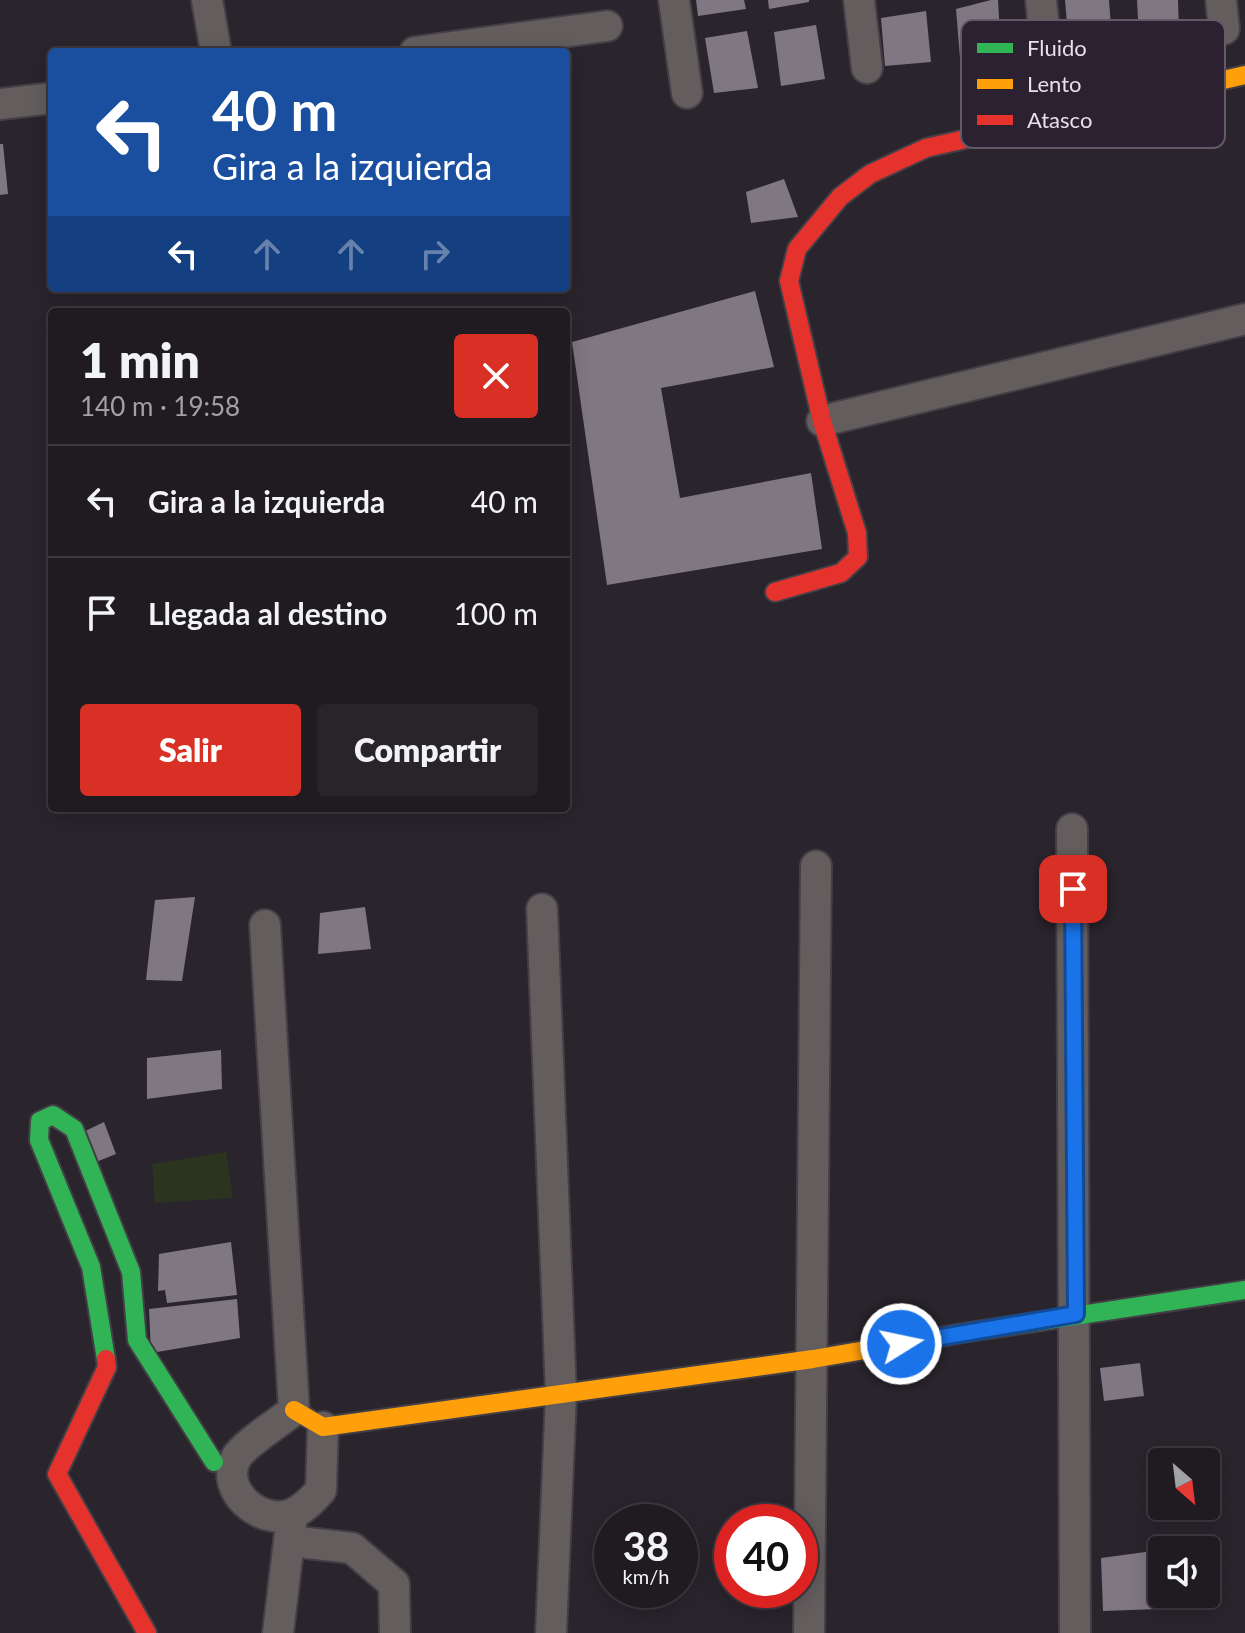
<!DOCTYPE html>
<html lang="es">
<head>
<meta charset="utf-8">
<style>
  body { margin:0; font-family:Lato,sans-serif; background:#28242a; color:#f1f3f6; height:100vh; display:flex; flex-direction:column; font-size:30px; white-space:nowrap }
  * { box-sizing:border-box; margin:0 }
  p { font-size:26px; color:#a2a1a5 }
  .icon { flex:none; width:44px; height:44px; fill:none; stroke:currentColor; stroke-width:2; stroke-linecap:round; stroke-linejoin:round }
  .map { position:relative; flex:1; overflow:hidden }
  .side { position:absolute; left:48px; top:308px; width:522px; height:504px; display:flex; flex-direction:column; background:#201b21; border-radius:8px; box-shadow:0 4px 20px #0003,0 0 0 2px #3d393f }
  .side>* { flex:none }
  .hud { position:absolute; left:48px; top:48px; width:522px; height:244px; border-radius:8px; box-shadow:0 4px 20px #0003,0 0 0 2px #3d393f; background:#1a4fa0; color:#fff; overflow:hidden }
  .needle { width:52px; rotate:152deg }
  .fabs { position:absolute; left:1148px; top:1448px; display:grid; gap:16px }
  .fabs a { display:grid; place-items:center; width:72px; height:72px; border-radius:8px; background:#201b21; box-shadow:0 4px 20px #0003,0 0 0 2px #3d393f; font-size:40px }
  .speed { position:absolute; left:594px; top:1504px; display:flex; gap:16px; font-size:40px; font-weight:700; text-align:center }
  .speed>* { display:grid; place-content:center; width:104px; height:104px; border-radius:50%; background:#201b21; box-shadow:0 4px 20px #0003,0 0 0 2px #3d393f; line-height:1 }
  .speed small { font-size:20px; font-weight:400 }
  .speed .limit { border:12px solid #d22; background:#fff; color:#111 }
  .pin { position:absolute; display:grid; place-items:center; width:68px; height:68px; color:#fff; margin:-34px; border-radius:16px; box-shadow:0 4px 12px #0006 }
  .me { position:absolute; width:88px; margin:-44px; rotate:80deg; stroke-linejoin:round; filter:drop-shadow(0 0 6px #0008) }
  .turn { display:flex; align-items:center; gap:28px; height:168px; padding:0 32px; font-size:36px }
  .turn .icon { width:104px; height:104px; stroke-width:2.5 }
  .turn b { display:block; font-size:56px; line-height:68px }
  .lanes { display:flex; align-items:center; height:76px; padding:0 32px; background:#0003; justify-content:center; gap:40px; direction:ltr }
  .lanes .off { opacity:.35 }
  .round { display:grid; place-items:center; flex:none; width:84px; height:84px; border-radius:8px; background:#28242a }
  .headline { display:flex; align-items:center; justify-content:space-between; height:136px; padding:0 32px }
  h1 { font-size:48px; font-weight:800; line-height:60px }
  .action { display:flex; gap:16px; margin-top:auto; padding:16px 32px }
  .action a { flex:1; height:92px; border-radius:8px; background:#d93025; color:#fff; font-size:32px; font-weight:800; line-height:92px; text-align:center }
  .action a+a { background:#28242a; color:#f1f3f6 }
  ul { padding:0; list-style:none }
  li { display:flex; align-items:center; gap:24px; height:112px; padding:0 32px; border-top:2px solid #3d393f }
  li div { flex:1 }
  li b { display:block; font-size:30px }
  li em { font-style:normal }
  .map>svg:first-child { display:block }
</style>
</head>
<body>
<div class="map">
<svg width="1245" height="1633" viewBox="0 0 1245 1633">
  <rect width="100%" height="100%" fill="#2a242c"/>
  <!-- green -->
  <polygon fill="#2a341f" points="226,1152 233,1198 155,1203 152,1164"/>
  <!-- building -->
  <g fill="#7f7882">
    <polygon points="696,0 744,0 746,9 698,16"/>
    <polygon points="768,0 809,0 809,2 769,9"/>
    <polygon points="991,0 998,0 1001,51 960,58 956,9"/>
    <polygon points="1065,0 1109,0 1112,40 1069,47"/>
    <polygon points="1137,0 1178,0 1179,34 1139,37"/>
    <polygon points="926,11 931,62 885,66 881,18"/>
    <polygon points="816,25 825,79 781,86 774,32"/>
    <polygon points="747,31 758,88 714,93 705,38"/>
    <polygon points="0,144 3,144 8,194 0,195"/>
    <polygon points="784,179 798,217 751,223 746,192"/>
    <polygon points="755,291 774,367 661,388 680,498 811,473 822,549 607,585 572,342"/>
    <polygon points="195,897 182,981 146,980 155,900"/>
    <polygon points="365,907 371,949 318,954 320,913"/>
    <polygon points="221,1050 222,1089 147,1099 147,1058"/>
    <polygon points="104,1122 116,1154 91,1164 81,1133"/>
    <polygon points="231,1242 237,1295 167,1303 165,1290 158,1291 159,1254"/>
    <polygon points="237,1299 240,1338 151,1353 149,1309"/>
    <polygon points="1140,1363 1144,1396 1104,1401 1100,1368"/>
    <polygon points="1153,1551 1158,1609 1103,1611 1101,1558"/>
  </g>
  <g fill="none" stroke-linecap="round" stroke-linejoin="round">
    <defs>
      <g id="street">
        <polyline points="207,0 216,52"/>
        <polyline points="674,0 687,93"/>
        <polyline points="859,0 867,68"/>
        <polyline points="1041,0 1046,48"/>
        <polyline points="1221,0 1224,29"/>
        <polyline points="415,52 607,26"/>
        <polyline points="0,104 52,98"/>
        <polyline points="822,421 1245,319"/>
        <polyline points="1072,829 1075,1633"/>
        <polyline points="542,909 561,1394 551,1633"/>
        <path d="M265,925L294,1410C280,1422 244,1444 236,1458C219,1491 261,1526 292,1514C304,1509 313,1499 321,1490L323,1427"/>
        <polyline points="289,1541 352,1548 394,1584 395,1633"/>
        <polyline points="278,1633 291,1524"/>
        <polyline points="809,1633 816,866"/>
      </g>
      <g id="fast">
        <polyline points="969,1332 1245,1290"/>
        <polyline points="106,1359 91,1267 39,1140 40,1121 53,1115 74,1129 131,1272 137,1340 214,1462"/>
      </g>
      <g id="slow">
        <polyline points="1022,126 1245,75"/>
        <polyline points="294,1410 323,1427 813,1359 969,1332"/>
      </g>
      <g id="jam">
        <polyline points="775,592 841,573 858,557 857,533 822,421 789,281 797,249 840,197 870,174 926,148 1022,126"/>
        <polyline points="106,1359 107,1367 57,1474 147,1633"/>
      </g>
    </defs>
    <!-- street casing -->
    <use href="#street" stroke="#433f46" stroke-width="34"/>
    <!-- fast casing -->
    <use href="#fast" stroke="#433f46" stroke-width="22"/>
    <!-- slow casing -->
    <use href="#slow" stroke="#433f46" stroke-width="22"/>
    <!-- jam casing -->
    <use href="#jam" stroke="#433f46" stroke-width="22"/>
    <!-- street -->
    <use href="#street" stroke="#635d5e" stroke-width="30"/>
    <!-- fast -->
    <use href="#fast" stroke="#30b455" stroke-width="18"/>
    <!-- slow -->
    <use href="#slow" stroke="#ff9f0a" stroke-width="18"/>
    <!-- jam -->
    <use href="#jam" stroke="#e5322d" stroke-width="18"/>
  </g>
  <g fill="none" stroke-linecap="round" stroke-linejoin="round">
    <defs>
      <polyline id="route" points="901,1344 1076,1314 1073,889"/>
    </defs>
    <!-- route casing -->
    <use href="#route" stroke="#114b97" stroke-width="20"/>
    <!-- route -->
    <use href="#route" stroke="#1a73e8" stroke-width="14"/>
  </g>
  <!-- legend -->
  <rect x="961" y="20" width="264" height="128" rx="12" fill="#2b2130" stroke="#635a68" stroke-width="2"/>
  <rect x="977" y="43" width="36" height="10" fill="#30b455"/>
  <rect x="977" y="79" width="36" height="10" fill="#ff9f0a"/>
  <rect x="977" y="115" width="36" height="10" fill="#e5322d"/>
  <g font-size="22" fill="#e6dfe9">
    <text x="1027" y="56">Fluido</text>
    <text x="1027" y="92">Lento</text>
    <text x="1027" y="128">Atasco</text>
  </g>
</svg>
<div class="fabs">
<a><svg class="needle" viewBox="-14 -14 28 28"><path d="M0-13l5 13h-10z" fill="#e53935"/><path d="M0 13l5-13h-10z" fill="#a2a1a5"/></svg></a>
<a><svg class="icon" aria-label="sound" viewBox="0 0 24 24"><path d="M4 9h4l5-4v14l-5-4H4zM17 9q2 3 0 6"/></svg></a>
</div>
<div class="speed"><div>38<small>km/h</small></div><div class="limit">40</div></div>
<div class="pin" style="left:1073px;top:889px;background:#d93025"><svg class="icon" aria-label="arrive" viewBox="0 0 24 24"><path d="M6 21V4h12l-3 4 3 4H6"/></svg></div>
<svg class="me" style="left:901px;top:1344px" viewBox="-20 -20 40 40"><circle r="17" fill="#1a73e8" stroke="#fff" stroke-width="3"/><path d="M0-11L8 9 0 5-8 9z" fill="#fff"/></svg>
<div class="hud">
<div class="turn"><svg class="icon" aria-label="left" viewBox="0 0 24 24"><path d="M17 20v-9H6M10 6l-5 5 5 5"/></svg><div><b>40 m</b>Gira a la izquierda</div></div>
<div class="lanes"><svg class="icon" aria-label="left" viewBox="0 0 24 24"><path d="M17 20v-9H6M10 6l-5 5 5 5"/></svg><svg class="icon off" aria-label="ahead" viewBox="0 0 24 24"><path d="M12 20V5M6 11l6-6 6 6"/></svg><svg class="icon off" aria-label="ahead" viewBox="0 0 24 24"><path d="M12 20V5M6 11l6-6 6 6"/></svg><svg class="icon off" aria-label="right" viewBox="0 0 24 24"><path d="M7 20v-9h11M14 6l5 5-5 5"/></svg></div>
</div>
<section class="side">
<div class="headline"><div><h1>1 min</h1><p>140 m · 19:58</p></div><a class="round" style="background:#d93025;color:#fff"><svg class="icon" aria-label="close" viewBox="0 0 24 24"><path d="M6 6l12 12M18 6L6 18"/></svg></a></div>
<ul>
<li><svg class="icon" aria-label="left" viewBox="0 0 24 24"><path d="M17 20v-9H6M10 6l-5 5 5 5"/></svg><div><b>Gira a la izquierda</b></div><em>40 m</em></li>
<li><svg class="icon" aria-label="arrive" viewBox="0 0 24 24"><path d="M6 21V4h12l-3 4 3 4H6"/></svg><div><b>Llegada al destino</b></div><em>100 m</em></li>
</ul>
<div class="action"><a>Salir</a><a>Compartir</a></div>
</section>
</div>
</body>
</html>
